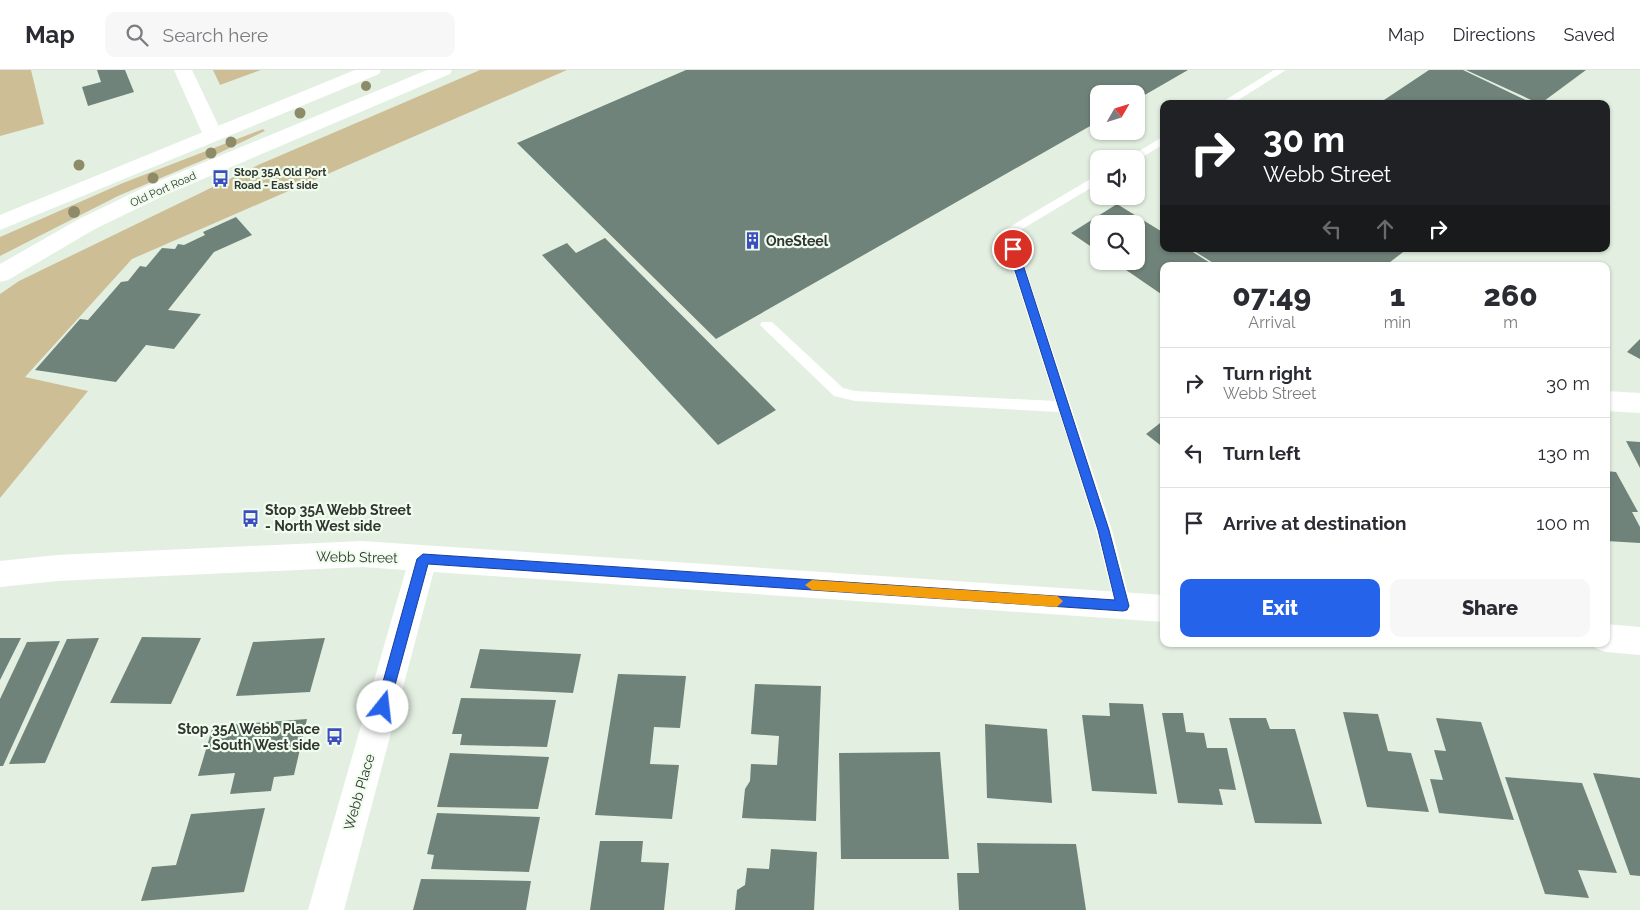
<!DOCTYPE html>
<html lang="en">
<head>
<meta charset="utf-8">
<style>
  body { margin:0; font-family:Raleway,sans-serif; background:#f7f7f7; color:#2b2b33; height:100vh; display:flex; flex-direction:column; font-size:19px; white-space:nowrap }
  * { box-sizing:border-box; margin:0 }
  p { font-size:16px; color:#7c7c81 }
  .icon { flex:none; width:28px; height:28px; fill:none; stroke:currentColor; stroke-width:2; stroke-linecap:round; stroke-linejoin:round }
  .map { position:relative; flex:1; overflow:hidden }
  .panel { position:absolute; left:1160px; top:192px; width:450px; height:385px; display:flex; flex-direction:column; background:#fff; border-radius:10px; box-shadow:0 1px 4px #0004 }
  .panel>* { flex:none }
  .hud { position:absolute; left:1160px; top:30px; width:450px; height:152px; border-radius:10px; box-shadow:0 1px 4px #0004; background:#202124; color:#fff; overflow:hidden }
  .needle { width:32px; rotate:51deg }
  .buttons { position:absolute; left:1090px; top:15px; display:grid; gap:10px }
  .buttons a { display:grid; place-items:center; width:55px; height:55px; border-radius:10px; background:#fff; box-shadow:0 1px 4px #0004; font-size:25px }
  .pin { position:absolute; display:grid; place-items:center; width:42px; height:42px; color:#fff; margin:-21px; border:2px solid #fff; border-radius:50%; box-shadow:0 1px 5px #0007 }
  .me { position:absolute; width:55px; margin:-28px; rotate:16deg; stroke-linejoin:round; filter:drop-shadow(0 0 4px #0008) }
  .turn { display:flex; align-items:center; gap:18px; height:105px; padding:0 20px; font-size:22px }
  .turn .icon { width:65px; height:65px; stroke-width:2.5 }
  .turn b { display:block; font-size:35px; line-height:42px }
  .lanes { display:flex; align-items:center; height:48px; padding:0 20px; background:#0003; justify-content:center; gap:25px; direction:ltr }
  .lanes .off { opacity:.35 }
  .eta { display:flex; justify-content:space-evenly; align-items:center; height:85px; text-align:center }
  .eta b { font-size:30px; font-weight:800; line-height:35px }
  .button { display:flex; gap:10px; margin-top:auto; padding:10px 20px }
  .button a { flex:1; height:58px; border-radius:10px; background:#2563eb; color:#fff; font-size:20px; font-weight:800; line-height:58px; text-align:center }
  .button a+a { background:#f7f7f7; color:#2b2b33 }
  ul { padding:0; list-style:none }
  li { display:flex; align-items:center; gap:15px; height:70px; padding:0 20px; border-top:1px solid #e1e1e2 }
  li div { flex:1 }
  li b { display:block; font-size:19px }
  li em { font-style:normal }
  header { display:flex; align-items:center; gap:30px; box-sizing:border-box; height:70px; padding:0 25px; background:#fff; border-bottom:1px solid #e1e1e2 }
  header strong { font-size:24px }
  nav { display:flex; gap:28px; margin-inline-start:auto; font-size:18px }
  .search { width:350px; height:45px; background:#f7f7f7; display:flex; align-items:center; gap:12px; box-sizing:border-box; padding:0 18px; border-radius:10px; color:#7c7c81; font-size:19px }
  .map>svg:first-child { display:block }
</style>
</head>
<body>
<header>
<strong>Map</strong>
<div class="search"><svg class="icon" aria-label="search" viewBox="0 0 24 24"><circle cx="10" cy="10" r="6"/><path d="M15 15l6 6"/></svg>Search here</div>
<nav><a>Map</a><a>Directions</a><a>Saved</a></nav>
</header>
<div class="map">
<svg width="1640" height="840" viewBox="0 0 1640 840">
  <rect width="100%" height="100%" fill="#e3f0e1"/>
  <!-- green -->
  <g fill="#cebe96">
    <polygon points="0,0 31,0 44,54 0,66"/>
    <polygon points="213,0 261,0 220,15"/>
    <polygon points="480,0 567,0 132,189 25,307 88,321 0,428 0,224 19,211 258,95"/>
    <polygon points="263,59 265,61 213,86 118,126 0,186 0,167 123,113"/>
  </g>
  <!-- building -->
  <g fill="#70837a">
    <polygon points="97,0 125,0 134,22 88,36 82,17 101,12"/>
    <polygon points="686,0 1188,0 1136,30 1136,24 1099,24 1099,51 716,269 517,73"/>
    <polygon points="1429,0 1463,0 1534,34 1378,34"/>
    <polygon points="1466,0 1586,0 1540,34"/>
    <polygon points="1117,134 1164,163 1164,179 1188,179 1215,196 1164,196 1164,226 1113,191 1136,191 1136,154 1099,154 1099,182 1071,163"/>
    <polygon points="236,147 252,165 214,182 168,240 201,244 174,279 146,275 116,312 35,300 80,249 88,250 121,212 128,211 140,196 146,197 162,178 175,179 178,174 184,175 205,165 203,162"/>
    <polygon points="605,168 776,340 718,375 542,185 567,173 576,183"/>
    <polygon points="1191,179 1407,179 1385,196 1218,196"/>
    <polygon points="1640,269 1640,289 1627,282"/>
    <polygon points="1164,350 1164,378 1146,364"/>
    <polygon points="1626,371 1640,372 1640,398"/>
    <polygon points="1606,401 1616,402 1638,442 1632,442 1640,457 1640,473 1606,471"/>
    <polygon points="142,567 201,568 171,634 110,633"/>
    <polygon points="0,568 21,568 0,610"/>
    <polygon points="99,568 45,693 9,694 67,569"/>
    <polygon points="325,568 310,622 236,626 253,572"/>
    <polygon points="60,571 3,696 0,696 0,629 27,572"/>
    <polygon points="480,579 581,584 573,623 470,618"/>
    <polygon points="618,604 686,606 680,658 654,657 650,694 679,695 672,749 595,745"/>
    <polygon points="755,614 821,616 816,751 742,748 745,719 750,711 751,694 777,695 779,666 751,664"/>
    <polygon points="461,628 556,630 547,677 460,675 462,664 452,664"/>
    <polygon points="1109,633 1143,634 1157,724 1092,721 1082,645 1110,646"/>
    <polygon points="1343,642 1378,644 1388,681 1411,683 1429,742 1367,737"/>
    <polygon points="1162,643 1183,643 1186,662 1204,663 1207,678 1227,678 1236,720 1219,719 1223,735 1178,733"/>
    <polygon points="1229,648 1266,648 1270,659 1295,659 1322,754 1255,753"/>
    <polygon points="1436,648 1481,652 1514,750 1439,743 1430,709 1443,710 1434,680 1446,681"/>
    <polygon points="307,649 294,705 274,707 271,721 230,724 235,703 198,706 213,656"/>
    <polygon points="985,654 1047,659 1052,733 987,728"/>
    <polygon points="940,682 949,789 841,789 839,683"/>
    <polygon points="450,683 549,687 538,739 437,737"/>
    <polygon points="1593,703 1640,708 1640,806 1630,805"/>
    <polygon points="1505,707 1582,713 1617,803 1578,800 1589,828 1545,824"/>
    <polygon points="265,738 244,822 141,831 152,797 176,795 191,744"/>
    <polygon points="437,743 540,747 529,802 431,799 434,785 427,784"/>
    <polygon points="600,771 643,771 641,792 669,793 664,840 590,840"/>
    <polygon points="977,773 1076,774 1086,840 959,840 957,803 979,803"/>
    <polygon points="771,779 817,782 814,840 735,840 737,820 745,815 747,798 769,799"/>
    <polygon points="421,809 531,811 526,840 413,840"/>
  </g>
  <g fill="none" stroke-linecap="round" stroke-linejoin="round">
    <!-- service -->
    <g fill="#fff" fill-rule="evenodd">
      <polygon points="1274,0 1286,0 1232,34 1219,34"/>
      <polygon points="1164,66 1164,74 1136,91 1136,89 1126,89"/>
      <polygon points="1099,104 1099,113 1014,164 1112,460 1131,536 1129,541 1123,543 1117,541 1115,536 1096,460 1059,342 855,331 834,326 760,255 762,252 772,252 843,318 855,321 1055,331 1001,162"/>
    </g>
    <!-- minor -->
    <g fill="#fff" fill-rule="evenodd">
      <polygon points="174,0 192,0 223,65 220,69 213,71 206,69 203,65"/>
      <polygon points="1606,321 1640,323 1640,343 1606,341"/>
      <polygon points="423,476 433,480 437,489 344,840 308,840 409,489 413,480"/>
    </g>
    <!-- tertiary -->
    <g fill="#fff" fill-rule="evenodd">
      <polygon points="362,471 1164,525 1164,552 362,497 57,511 0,517 0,491 57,485"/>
      <polygon points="1606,554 1640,557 1640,585 1606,582 1595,578 1593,574 1606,574"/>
    </g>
    <!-- secondary -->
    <g fill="#fff" fill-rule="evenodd">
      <polygon points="355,0 381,0 379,4 0,160 0,145"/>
      <polygon points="427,0 452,0 450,4 163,126 95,159 8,210 0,212 0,194 79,149 147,116"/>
    </g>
  </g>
  <!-- trees -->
  <g fill="#8e8b69">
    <circle cx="366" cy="16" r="5"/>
    <circle cx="300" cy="43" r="5.5"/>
    <circle cx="231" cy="72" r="5.5"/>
    <circle cx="211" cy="83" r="5.5"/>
    <circle cx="79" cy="95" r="5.5"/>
    <circle cx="153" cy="108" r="5.5"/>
    <circle cx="74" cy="142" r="6"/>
  </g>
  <!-- route -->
  <polygon fill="#2563eb" stroke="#184099" points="1013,176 1018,179 1109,460 1129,536 1127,540 1123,541 428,494 389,637 387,642 383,644 378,642 376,637 417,489 423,484 1115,530 1098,460 1008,179"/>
  <!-- slow -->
  <polygon fill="#f59e0b" points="812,510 1057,526 1063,531 1057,537 812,520 805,515"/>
  <!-- icons -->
  <defs>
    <symbol id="bus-bare" viewBox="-9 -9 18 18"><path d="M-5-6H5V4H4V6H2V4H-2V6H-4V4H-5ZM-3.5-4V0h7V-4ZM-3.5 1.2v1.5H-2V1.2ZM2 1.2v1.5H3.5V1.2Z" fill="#3b4dc0" stroke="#f0fdee" stroke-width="2.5" paint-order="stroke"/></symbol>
    <symbol id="building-bare" viewBox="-9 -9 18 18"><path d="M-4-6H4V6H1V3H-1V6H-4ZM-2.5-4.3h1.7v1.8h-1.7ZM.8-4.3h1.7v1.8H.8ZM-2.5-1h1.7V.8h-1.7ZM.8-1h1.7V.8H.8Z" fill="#3b4dc0" stroke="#f0fdee" stroke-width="2.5" paint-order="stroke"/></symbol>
  </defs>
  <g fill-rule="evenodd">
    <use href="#bus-bare" x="208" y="96" width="25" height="25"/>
    <use href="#building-bare" x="740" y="158" width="25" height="25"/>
    <use href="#bus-bare" x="238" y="436" width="25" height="25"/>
    <use href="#bus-bare" x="322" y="654" width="25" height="25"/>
  </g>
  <g text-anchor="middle" stroke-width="4.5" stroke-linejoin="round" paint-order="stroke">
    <!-- far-poi labels -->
    <g font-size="11" font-weight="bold" fill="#313630" stroke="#f0fdee" text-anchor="start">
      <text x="234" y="106">Stop 35A Old Port<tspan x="234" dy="13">Road - East side</tspan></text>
    </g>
    <!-- far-street labels -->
    <g font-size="11" fill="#313630" stroke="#f0fdee">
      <text transform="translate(163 119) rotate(-24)" y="4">Old Port Road</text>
    </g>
    <!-- poi labels -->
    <g font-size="14" font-weight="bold" fill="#313630" stroke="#f0fdee" text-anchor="start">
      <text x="766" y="176">OneSteel</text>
      <text x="265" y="445">Stop 35A Webb Street<tspan x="265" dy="16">- North West side</tspan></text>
      <text x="320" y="664" text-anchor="end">Stop 35A Webb Place<tspan x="320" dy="16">- South West side</tspan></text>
    </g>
    <!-- street labels -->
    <g font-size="14" fill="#313630" stroke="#f0fdee">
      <text transform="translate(357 487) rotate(1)" y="5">Webb Street</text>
      <text transform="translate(359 722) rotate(-74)" y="5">Webb Place</text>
    </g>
  </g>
</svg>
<div class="buttons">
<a><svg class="needle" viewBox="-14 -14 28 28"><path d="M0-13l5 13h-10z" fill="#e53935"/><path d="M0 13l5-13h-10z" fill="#7c7c81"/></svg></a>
<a><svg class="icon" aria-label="sound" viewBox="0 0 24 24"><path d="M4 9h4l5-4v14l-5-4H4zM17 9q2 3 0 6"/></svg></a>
<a><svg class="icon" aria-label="search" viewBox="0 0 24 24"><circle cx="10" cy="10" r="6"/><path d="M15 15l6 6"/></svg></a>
</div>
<div class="pin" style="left:1013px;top:179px;background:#d93025"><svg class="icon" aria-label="arrive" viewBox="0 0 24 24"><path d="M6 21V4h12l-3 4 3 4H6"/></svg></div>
<svg class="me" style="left:383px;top:637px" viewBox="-20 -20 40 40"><circle r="19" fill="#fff"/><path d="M0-13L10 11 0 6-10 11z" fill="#2563eb"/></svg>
<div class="hud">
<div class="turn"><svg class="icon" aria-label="right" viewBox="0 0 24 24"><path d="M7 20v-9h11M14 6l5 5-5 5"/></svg><div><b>30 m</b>Webb Street</div></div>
<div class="lanes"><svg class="icon off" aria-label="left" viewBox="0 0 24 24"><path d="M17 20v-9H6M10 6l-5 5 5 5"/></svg><svg class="icon off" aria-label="ahead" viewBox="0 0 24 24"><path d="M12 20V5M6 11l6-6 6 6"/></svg><svg class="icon" aria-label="right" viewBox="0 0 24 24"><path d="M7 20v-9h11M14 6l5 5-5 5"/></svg></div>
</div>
<section class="panel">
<div class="eta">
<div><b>07:49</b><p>Arrival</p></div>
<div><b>1</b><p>min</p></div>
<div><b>260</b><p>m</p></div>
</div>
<ul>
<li><svg class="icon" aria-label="right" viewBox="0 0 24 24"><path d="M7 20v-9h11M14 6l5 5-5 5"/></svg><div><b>Turn right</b><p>Webb Street</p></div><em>30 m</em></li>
<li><svg class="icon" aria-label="left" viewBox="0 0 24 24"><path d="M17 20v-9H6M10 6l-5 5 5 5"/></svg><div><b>Turn left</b></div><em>130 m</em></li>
<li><svg class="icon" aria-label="arrive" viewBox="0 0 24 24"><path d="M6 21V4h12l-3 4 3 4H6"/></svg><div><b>Arrive at destination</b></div><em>100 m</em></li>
</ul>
<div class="button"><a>Exit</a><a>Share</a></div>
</section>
</div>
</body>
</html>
